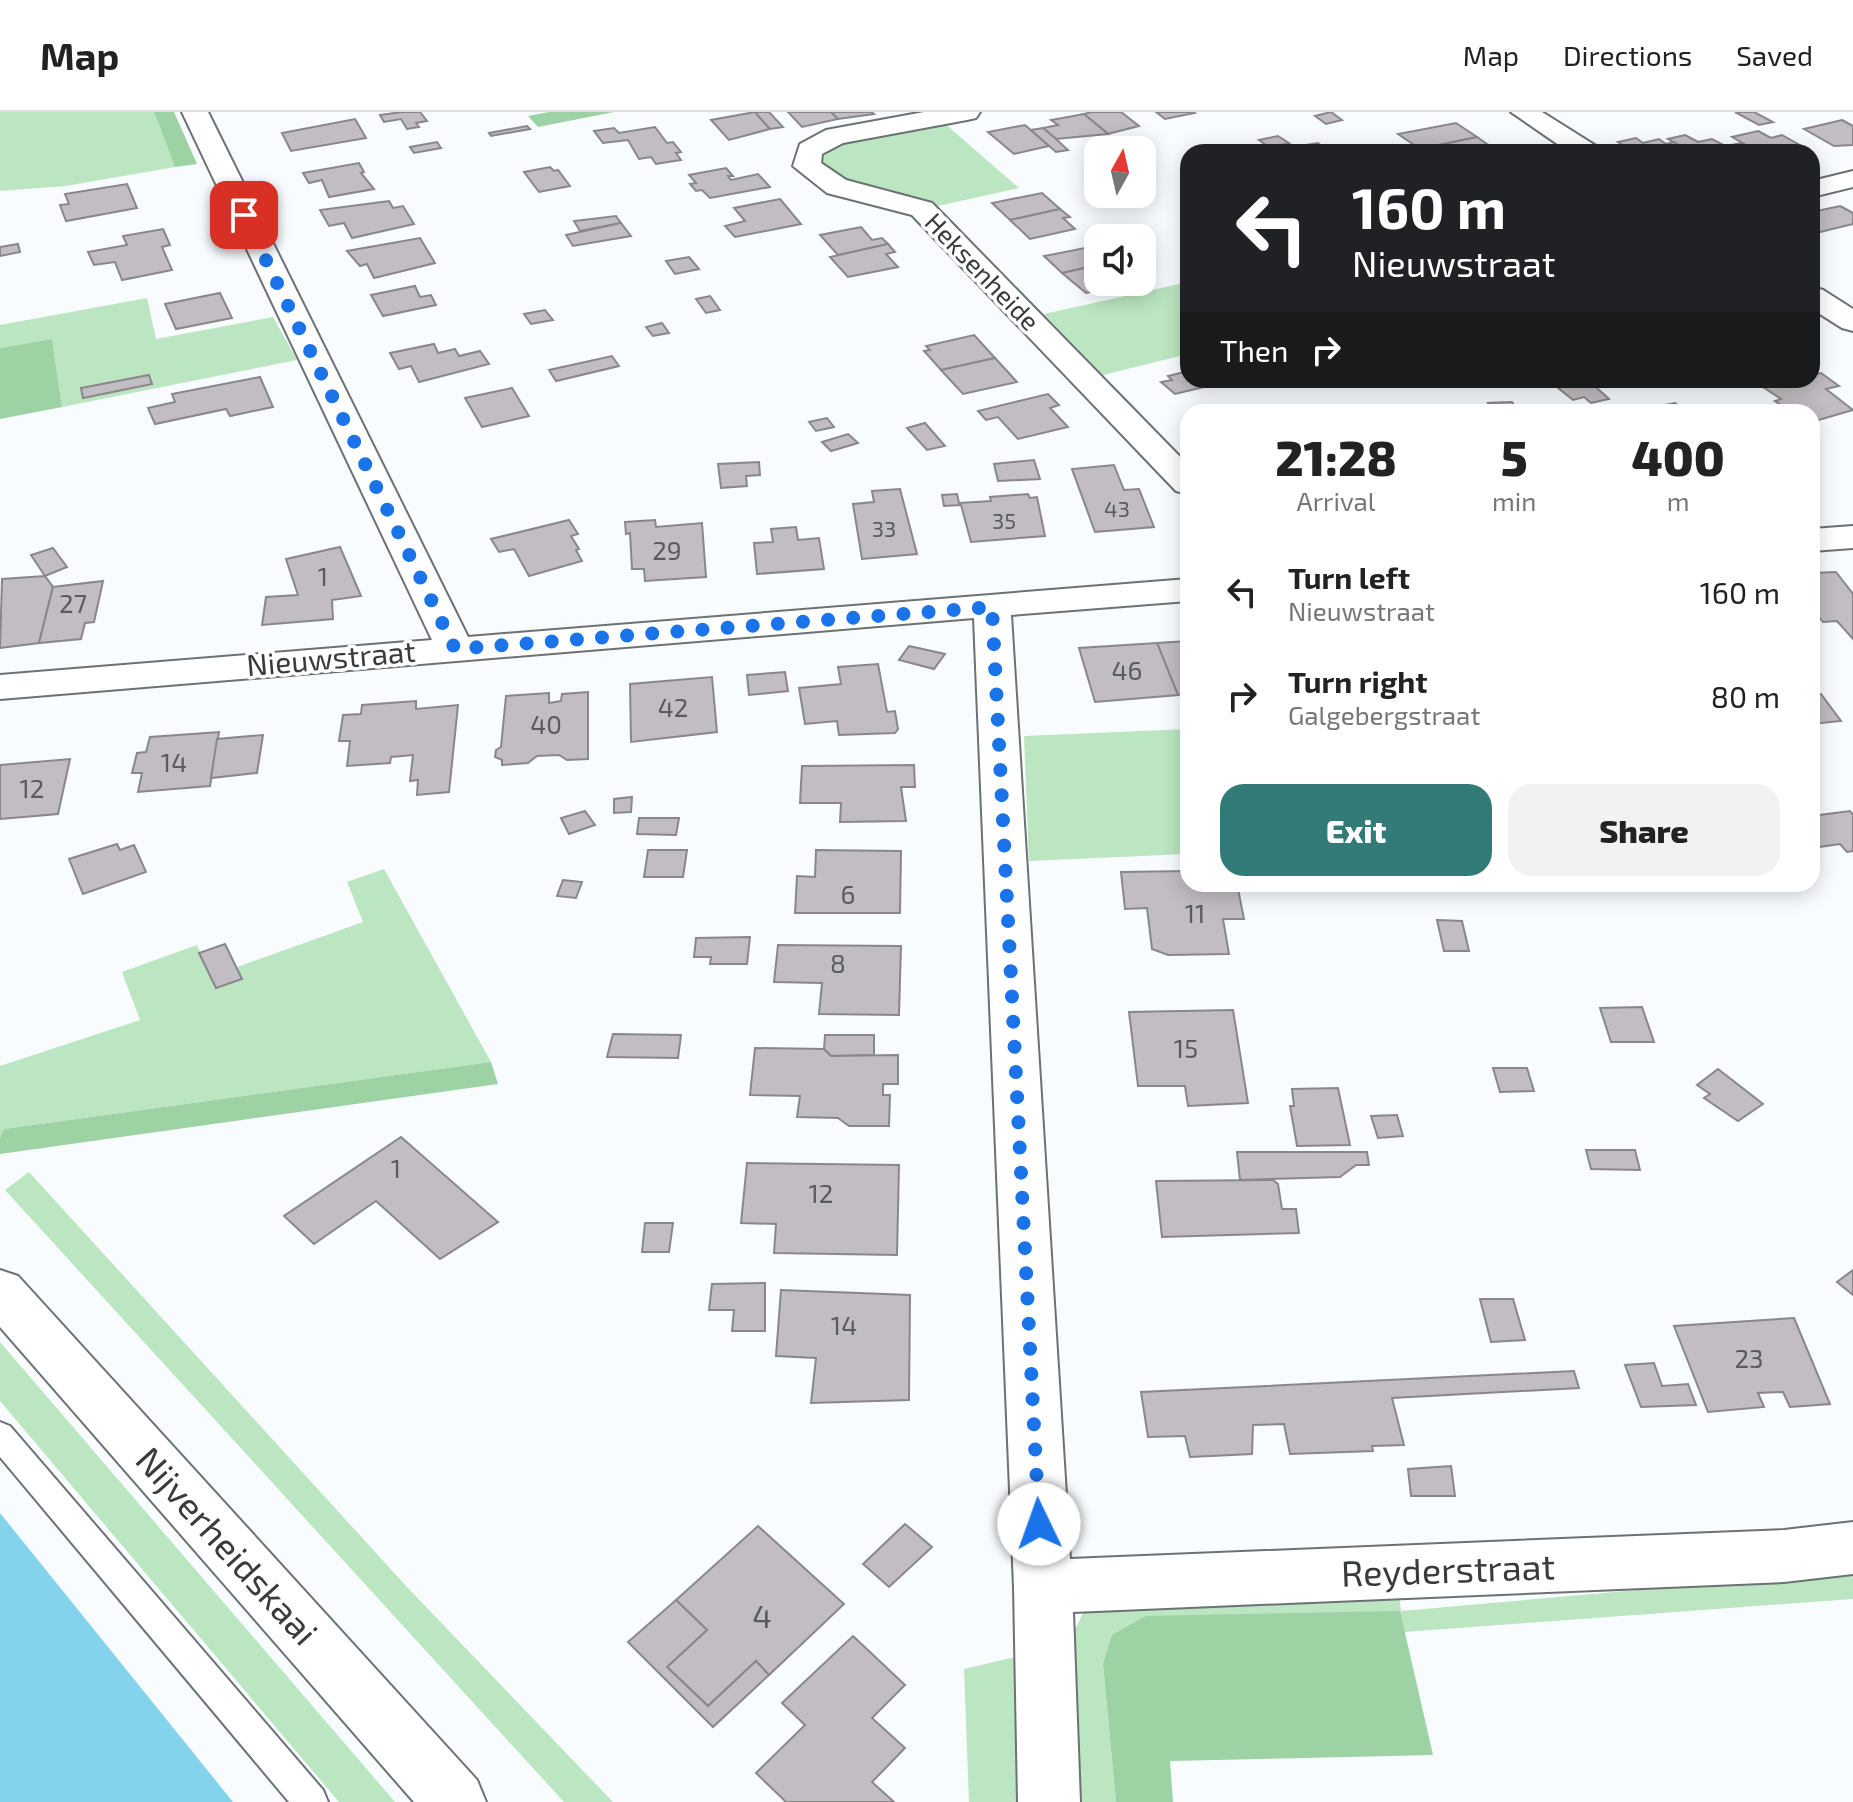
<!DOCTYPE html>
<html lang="en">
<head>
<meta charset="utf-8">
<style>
  body { margin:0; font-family:"Exo 2",sans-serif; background:#f2f2f2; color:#222; height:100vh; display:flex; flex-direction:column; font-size:30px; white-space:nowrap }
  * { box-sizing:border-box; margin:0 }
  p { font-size:26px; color:#767676 }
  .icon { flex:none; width:44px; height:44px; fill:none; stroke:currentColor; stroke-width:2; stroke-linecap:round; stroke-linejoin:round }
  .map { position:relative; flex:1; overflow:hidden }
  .drawer { position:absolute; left:1180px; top:292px; width:640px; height:488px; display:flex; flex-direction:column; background:#fff; border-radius:24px; box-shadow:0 4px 20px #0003 }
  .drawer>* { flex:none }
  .hud { position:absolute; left:1180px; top:32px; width:640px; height:244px; border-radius:24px; box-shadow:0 4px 20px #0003; background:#202124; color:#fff; overflow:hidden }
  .needle { width:52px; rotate:8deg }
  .tools { position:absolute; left:1084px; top:24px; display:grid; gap:16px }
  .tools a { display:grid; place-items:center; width:72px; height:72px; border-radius:16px; background:#fff; box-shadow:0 4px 20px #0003; font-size:40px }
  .pin { position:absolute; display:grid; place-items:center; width:68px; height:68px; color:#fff; margin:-34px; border-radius:16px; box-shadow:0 4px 12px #0006 }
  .me { position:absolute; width:88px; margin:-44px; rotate:357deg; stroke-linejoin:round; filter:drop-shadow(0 0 6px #0008) }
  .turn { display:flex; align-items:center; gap:28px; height:168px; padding:0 40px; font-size:36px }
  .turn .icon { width:104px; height:104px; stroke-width:2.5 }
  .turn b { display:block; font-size:56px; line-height:68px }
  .then { display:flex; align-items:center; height:76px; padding:0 40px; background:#0003; gap:16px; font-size:30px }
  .eta { display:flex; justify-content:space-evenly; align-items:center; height:136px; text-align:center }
  .eta b { font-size:48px; font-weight:800; line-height:56px }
  .button { display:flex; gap:16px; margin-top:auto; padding:16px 40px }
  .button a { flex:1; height:92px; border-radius:24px; background:#327b77; color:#fff; font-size:32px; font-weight:800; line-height:92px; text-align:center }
  .button a+a { background:#f2f2f2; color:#222 }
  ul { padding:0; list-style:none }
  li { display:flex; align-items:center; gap:24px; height:104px; padding:0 40px }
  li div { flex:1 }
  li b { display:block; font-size:30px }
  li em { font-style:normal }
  header { display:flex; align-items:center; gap:48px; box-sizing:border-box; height:112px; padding:0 40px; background:#fff; border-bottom:2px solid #e0e0e0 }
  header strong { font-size:38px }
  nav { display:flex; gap:44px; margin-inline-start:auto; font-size:28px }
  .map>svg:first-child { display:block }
</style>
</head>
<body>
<header>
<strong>Map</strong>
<nav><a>Map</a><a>Directions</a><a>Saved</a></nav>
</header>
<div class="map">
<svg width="1853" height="1690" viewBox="0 0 1853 1690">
  <rect width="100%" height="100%" fill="#f8fcfe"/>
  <!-- green -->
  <g fill="#bbe6c1">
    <polygon points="0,0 154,0 175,55 66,74 0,79"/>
    <polygon points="943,10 1019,76 933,95 848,74 818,54 823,40 835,33"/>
    <polygon points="1188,170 1188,242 1103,263 1044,202"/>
    <polygon points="147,186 156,227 273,205 297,248 62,295 52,227 0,236 0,213"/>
    <polygon points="1188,617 1188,742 1029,749 1024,624"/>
    <polygon points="384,757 491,950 4,1017 0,1026 0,954 140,908 122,860 197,833 212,864 363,810 347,770"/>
    <polygon points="29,1060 406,1474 613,1690 564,1690 5,1078"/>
    <polygon points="0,1230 395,1690 339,1690 0,1289"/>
    <polygon points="1853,1459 1853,1487 1404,1520 1400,1499 1103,1552 1116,1690 1076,1690 1070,1528 1083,1501 1109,1489 1399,1482 1401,1499"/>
    <polygon points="1023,1543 1026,1690 969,1690 964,1557"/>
  </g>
  <!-- forest -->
  <g fill="#9cd2a4">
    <polygon points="154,0 174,0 197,52 175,55"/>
    <polygon points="549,0 614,0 538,15 528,4"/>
    <polygon points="52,227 62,295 0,307 0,236"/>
    <polygon points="491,950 498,972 0,1042 0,1026 4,1017"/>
    <polygon points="1400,1499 1433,1643 1170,1649 1173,1690 1116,1690 1103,1552 1112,1523 1146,1504"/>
  </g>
  <!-- water -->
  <polygon fill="#84d3ed" points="0,1401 233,1690 0,1690"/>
  <!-- building -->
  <g fill="#c1bdc2" stroke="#8a878b" stroke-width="2">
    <polygon points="402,0 420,0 427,9 416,11 419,15 407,17 401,7 384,10 380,3"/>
    <polygon points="755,0 770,17 729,28 711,8"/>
    <polygon points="755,0 769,0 783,15 770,17"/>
    <polygon points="788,0 831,0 838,7 802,15"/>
    <polygon points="831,0 872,0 874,2 838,7"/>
    <polygon points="1092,0 1121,0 1139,14 1108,22 1084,2"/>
    <polygon points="1156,0 1194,0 1195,1 1165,7"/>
    <polygon points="1331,0 1342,8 1326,12 1315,4"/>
    <polygon points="1735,0 1754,0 1773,10 1759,13"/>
    <polygon points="1084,2 1108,22 1056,27 1043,16 1058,13 1051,8"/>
    <polygon points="355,7 366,26 291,39 282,21"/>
    <polygon points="1842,8 1853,14 1853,33 1834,34 1804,17"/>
    <polygon points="1456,11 1477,25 1420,37 1398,22"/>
    <polygon points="1025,13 1049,34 1014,42 988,20"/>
    <polygon points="527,14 530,17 491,24 489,21"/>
    <polygon points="655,15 667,31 673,30 681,40 676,41 681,48 656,52 651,45 639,47 628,28 603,31 594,19 614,16 619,21"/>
    <polygon points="1043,16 1056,27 1068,38 1056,40 1031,18"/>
    <polygon points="1758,19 1771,26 1782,23 1814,41 1758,40 1732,25"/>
    <polygon points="1685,23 1698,30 1712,27 1725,34 1742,31 1758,40 1690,40 1668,27"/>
    <polygon points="1278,24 1289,31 1270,36 1259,28"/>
    <polygon points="1477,25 1497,39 1406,39 1420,37"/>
    <polygon points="1636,26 1643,31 1659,27 1666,32 1674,30 1690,40 1633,40 1618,30"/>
    <polygon points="437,30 441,36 414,41 410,35"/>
    <polygon points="1318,31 1329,39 1305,40 1300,34"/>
    <polygon points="359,51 364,60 361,61 374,77 329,85 322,68 309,71 303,61"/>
    <polygon points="550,55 554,59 558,58 570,74 539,80 524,60"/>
    <polygon points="726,56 733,64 728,64 731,68 758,62 770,75 710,86 702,78 696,79 690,72 696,71 689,63"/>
    <polygon points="127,72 137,96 66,109 60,93 69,92 65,82"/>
    <polygon points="1042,81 1060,97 1010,108 992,91"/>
    <polygon points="780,87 801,112 735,125 725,114 745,109 734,96"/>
    <polygon points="389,89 393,96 403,94 414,112 352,126 344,111 329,114 320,98"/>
    <polygon points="1840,94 1853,101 1853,112 1812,122 1812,100"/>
    <polygon points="1060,97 1070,105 1063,106 1075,117 1030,127 1010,108"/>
    <polygon points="616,104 621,111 580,119 574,109"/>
    <polygon points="621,111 631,124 573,134 566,123"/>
    <polygon points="861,115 872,128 882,126 888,132 838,143 820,123"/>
    <polygon points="163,117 170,133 162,135 172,158 122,168 115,150 94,153 88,140 127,133 123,124"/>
    <polygon points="420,126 435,151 374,166 367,152 360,154 347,139"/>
    <polygon points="18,132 20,140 0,144 0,135"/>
    <polygon points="888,132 895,140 886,142 898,155 848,165 830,145"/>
    <polygon points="1085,136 1089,139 1098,137 1098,153 1062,161 1044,144"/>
    <polygon points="689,145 699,157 675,162 666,149"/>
    <polygon points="1098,153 1098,170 1127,172 1086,181 1062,161"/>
    <polygon points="415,174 420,185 431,183 436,193 383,204 371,183"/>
    <polygon points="220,181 232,206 176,217 165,192"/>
    <polygon points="710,184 720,198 706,201 696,187"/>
    <polygon points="545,198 553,208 531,212 524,202"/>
    <polygon points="662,211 669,221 653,224 646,215"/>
    <polygon points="974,223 995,246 941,258 924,239 930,238 926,234"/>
    <polygon points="434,232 438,241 455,237 459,244 480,239 489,252 419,270 411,254 399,257 390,241"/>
    <polygon points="612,244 619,254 556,269 549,258"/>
    <polygon points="995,246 1017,270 963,282 941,258"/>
    <polygon points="1188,259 1188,268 1225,270 1175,282 1161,270 1172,268 1168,264"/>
    <polygon points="1821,261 1839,274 1826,277 1853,298 1812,310 1812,300 1791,300 1775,289 1781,287 1763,275 1792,268 1812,268 1812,263"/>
    <polygon points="149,263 152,272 83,286 81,276"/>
    <polygon points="260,265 273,295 230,304 226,297 155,312 148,296 175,290 172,282"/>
    <polygon points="1588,268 1609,287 1591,291 1584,285 1573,288 1558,276"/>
    <polygon points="512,276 529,304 482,315 465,286"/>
    <polygon points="1048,282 1059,293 1050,296 1068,315 1018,327 998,305 986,308 978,299"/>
    <polygon points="1512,290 1519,300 1494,300 1488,291"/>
    <polygon points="1675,291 1687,300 1662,300 1655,295"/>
    <polygon points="1489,293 1494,300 1453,300 1451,296"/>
    <polygon points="827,306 834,315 816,319 809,310"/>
    <polygon points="925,311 945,334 927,338 907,316"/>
    <polygon points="848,322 858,331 831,339 822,330"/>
    <polygon points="1034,348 1040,367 998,369 994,352"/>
    <polygon points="759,350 760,363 746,364 747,374 721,376 718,352"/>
    <polygon points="1114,353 1124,378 1139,377 1154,415 1095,420 1072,357"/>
    <polygon points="900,377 917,442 862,447 853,392 874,390 872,379"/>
    <polygon points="957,382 959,391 991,389 990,385 1028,382 1030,386 1037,385 1045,424 971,430 961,393 944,394 942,383"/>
    <polygon points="569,408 578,422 571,424 579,437 576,438 582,449 529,464 514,437 499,440 491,427"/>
    <polygon points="655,408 656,415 702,411 706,465 645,469 644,457 632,457 630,421 626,422 625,410"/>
    <polygon points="796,415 798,428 819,426 824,457 757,462 754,431 773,430 771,417"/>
    <polygon points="340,435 361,484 332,488 333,507 262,513 266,485 298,483 286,447"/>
    <polygon points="53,436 67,455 45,464 31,443"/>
    <polygon points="1836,460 1853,482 1853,527 1837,509 1823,510 1812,496 1812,461"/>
    <polygon points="45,464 53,475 39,531 0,536 2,467"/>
    <polygon points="103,469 94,510 85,511 81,527 39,531 53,475"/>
    <polygon points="1188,529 1188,582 1178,583 1157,531"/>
    <polygon points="1157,531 1178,583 1095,590 1079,536"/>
    <polygon points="909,534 945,542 934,557 899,548"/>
    <polygon points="878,552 887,600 895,599 898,617 895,621 839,623 837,609 805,612 799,576 841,572 838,555"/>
    <polygon points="785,560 788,579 749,583 747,563"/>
    <polygon points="712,565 717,620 631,630 630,572"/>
    <polygon points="588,580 588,647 567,648 559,643 537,644 528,651 502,653 502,648 495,645 496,638 501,635 506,584 549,581 549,591 561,589 562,582"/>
    <polygon points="1821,582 1841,609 1812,612 1812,583"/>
    <polygon points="416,589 416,597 458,593 449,680 417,683 418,668 410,669 413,643 391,645 390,651 347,654 350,629 339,629 343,603 361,602 362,593"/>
    <polygon points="219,620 210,674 138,680 142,661 132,661 137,641 146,640 150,625"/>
    <polygon points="263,623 257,661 211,666 217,627"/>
    <polygon points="70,647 58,702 0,707 0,653"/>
    <polygon points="914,653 915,675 901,675 906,709 840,710 841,691 800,691 802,654"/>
    <polygon points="632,685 631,700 614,701 614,687"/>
    <polygon points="585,699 595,713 569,722 561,706"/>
    <polygon points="1850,699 1853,703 1853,739 1847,740 1840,732 1812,736 1812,704"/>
    <polygon points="639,706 679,706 676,723 637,722"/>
    <polygon points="117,732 120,738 134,733 146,760 83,782 69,747"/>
    <polygon points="648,738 687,738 683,765 644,765"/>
    <polygon points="816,738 901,739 900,801 795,801 797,764 815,765"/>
    <polygon points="1188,759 1188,772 1237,772 1244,807 1223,807 1229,842 1168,843 1152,837 1147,796 1125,797 1121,760"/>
    <polygon points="563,768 582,770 576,786 557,784"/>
    <polygon points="1437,808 1462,809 1469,839 1444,839"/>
    <polygon points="750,825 747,852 710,852 711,845 694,845 696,826"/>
    <polygon points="225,832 242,867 216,876 199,841"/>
    <polygon points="778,833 901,834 899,903 819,902 822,871 774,870"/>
    <polygon points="1642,895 1654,930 1611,930 1600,896"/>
    <polygon points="1233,898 1248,991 1188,994 1185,974 1138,974 1129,900"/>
    <polygon points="613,922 681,923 678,946 607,945"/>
    <polygon points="825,923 874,923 874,943 831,944 824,937"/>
    <polygon points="755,936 824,937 831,944 898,943 898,972 883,972 883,983 890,983 889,1014 849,1014 838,1006 797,1005 800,984 750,983"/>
    <polygon points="1493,956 1527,956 1534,979 1500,980"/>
    <polygon points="1718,957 1763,992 1738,1009 1704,986 1710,982 1697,973"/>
    <polygon points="1338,976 1350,1033 1297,1034 1290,994 1294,994 1292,977"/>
    <polygon points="1397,1003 1403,1024 1378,1026 1371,1004"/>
    <polygon points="401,1025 498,1110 440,1147 376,1089 314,1132 284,1104"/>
    <polygon points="1586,1038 1635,1038 1640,1058 1591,1057"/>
    <polygon points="1237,1040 1367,1040 1369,1053 1356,1053 1340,1065 1240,1068"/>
    <polygon points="747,1051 899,1053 897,1143 774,1141 776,1112 741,1111"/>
    <polygon points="1273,1068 1278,1072 1282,1097 1296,1097 1299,1121 1162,1125 1156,1069"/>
    <polygon points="645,1111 673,1111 669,1140 642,1140"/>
    <polygon points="1853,1158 1853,1183 1837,1170"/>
    <polygon points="765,1171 765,1219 732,1219 734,1198 709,1198 712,1172"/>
    <polygon points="781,1178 910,1183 909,1288 811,1291 816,1246 776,1244"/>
    <polygon points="1480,1187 1513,1187 1525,1228 1491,1230"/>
    <polygon points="1794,1206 1830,1292 1790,1295 1783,1280 1758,1281 1764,1295 1708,1300 1674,1214"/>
    <polygon points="1654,1251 1662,1274 1688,1272 1696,1293 1641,1295 1625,1253"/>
    <polygon points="1574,1259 1579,1276 1392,1286 1404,1333 1372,1334 1373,1339 1290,1342 1284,1312 1253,1313 1252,1342 1190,1345 1185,1324 1148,1325 1141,1280"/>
    <polygon points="1451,1354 1455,1384 1411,1384 1408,1357"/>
    <polygon points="905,1412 932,1435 889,1475 863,1452"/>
    <polygon points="758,1414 844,1492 769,1563 756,1549 708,1594 667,1555 707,1518 676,1488"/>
    <polygon points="676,1488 707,1518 667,1555 708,1594 756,1549 769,1563 713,1615 628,1530"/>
    <polygon points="853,1524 905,1573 872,1606 905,1636 872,1670 894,1690 786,1690 756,1661 805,1613 782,1591"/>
  </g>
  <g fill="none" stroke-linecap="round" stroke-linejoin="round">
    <defs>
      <polygon id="lane" points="0,1310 10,1314 323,1678 328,1690 289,1690 0,1345"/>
      <g id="street">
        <polygon points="182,0 208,0 468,525 1188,467 1188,489 1011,503 1070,1447 1784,1418 1853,1410 1853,1462 1784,1470 1073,1500 1080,1690 1018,1690 1014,1475 974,506 0,587 0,563 432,528"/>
        <polygon points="924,0 980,0 976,6 967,8 843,31 822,42 821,51 846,68 932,91 1188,353 1188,382 1176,379 912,103 827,81 793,54 800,32 826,18"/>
        <polygon points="1511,0 1542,0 1596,34 1600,40 1569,40"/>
        <polygon points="1853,59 1853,75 1812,85 1812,69"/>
        <polygon points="1812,175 1823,178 1853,197 1853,219 1842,216 1812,197"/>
        <polygon points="1853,414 1853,436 1812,439 1812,417"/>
        <polygon points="0,1158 18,1164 477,1668 486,1690 414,1690 0,1215"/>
      </g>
    </defs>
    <!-- lane casing -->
    <use href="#lane" stroke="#6c7174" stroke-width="4"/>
    <!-- street casing -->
    <use href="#street" stroke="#6c7174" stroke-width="4"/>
    <!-- lane -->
    <use href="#lane" fill="#fff" fill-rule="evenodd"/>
    <!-- street -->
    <use href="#street" fill="#fff" fill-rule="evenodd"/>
  </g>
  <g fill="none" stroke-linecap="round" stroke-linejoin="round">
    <!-- route -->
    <polyline stroke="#1a73e8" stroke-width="14" stroke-dasharray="0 25.2" points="244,103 455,537 992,495 1039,1412"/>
  </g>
  <g text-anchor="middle" stroke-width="7" stroke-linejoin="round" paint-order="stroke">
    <!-- far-number labels -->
    <g font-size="22" fill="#5a5b5e">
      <text x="1117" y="405">43</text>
      <text x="1004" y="417">35</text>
      <text x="884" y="425">33</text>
    </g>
    <!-- far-street labels -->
    <g font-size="26" fill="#383a3c" stroke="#fff">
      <text transform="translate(982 160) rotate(46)" y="9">Heksenheide</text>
    </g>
    <!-- number labels -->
    <g font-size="26" fill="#5a5b5e">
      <text x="667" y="448">29</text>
      <text x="323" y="474">1</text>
      <text x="73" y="501">27</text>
      <text x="1127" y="568">46</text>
      <text x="673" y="605">42</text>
      <text x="546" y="622">40</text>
      <text x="174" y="660">14</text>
      <text x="32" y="686">12</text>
      <text x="848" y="792">6</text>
      <text x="1195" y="811">11</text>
      <text x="838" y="861">8</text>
      <text x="1186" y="946">15</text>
      <text x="396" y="1066">1</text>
      <text x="821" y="1091">12</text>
      <text x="844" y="1223">14</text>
      <text x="1749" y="1256">23</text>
    </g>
    <!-- street labels -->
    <g font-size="30" fill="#383a3c" stroke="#fff">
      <text transform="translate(331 547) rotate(-5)" y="10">Nieuwstraat</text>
    </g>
    <!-- near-number labels -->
    <g font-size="32" fill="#5a5b5e">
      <text x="762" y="1516">4</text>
    </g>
    <!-- near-street labels -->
    <g font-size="36" fill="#383a3c" stroke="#fff">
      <text transform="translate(227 1434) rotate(48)" y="13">Nijverheidskaai</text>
      <text transform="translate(1448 1458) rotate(-2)" y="13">Reyderstraat</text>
    </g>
  </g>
</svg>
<div class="tools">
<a><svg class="needle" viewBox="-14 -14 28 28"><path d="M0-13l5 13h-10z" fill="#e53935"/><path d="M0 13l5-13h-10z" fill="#767676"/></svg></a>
<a><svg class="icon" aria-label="sound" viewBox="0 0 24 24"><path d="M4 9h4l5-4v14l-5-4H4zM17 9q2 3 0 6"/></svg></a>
</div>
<div class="pin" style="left:244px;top:103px;background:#d93025"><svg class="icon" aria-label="arrive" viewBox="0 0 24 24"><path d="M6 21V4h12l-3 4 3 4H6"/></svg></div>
<svg class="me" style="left:1039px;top:1412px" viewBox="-20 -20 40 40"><circle r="19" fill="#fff"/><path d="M0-13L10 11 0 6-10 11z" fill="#1a73e8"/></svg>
<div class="hud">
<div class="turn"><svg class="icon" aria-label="left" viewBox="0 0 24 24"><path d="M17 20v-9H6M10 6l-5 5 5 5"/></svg><div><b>160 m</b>Nieuwstraat</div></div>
<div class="then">Then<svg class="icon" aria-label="right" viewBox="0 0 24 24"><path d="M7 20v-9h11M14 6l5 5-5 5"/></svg></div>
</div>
<section class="drawer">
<div class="eta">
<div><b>21:28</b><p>Arrival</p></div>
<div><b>5</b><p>min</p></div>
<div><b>400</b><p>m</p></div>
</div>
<ul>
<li><svg class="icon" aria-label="left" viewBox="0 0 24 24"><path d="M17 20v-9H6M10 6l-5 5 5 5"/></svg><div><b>Turn left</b><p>Nieuwstraat</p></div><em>160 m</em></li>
<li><svg class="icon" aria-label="right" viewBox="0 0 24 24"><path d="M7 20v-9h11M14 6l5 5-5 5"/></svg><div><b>Turn right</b><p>Galgebergstraat</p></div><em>80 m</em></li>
</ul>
<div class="button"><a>Exit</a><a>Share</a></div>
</section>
</div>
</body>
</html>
